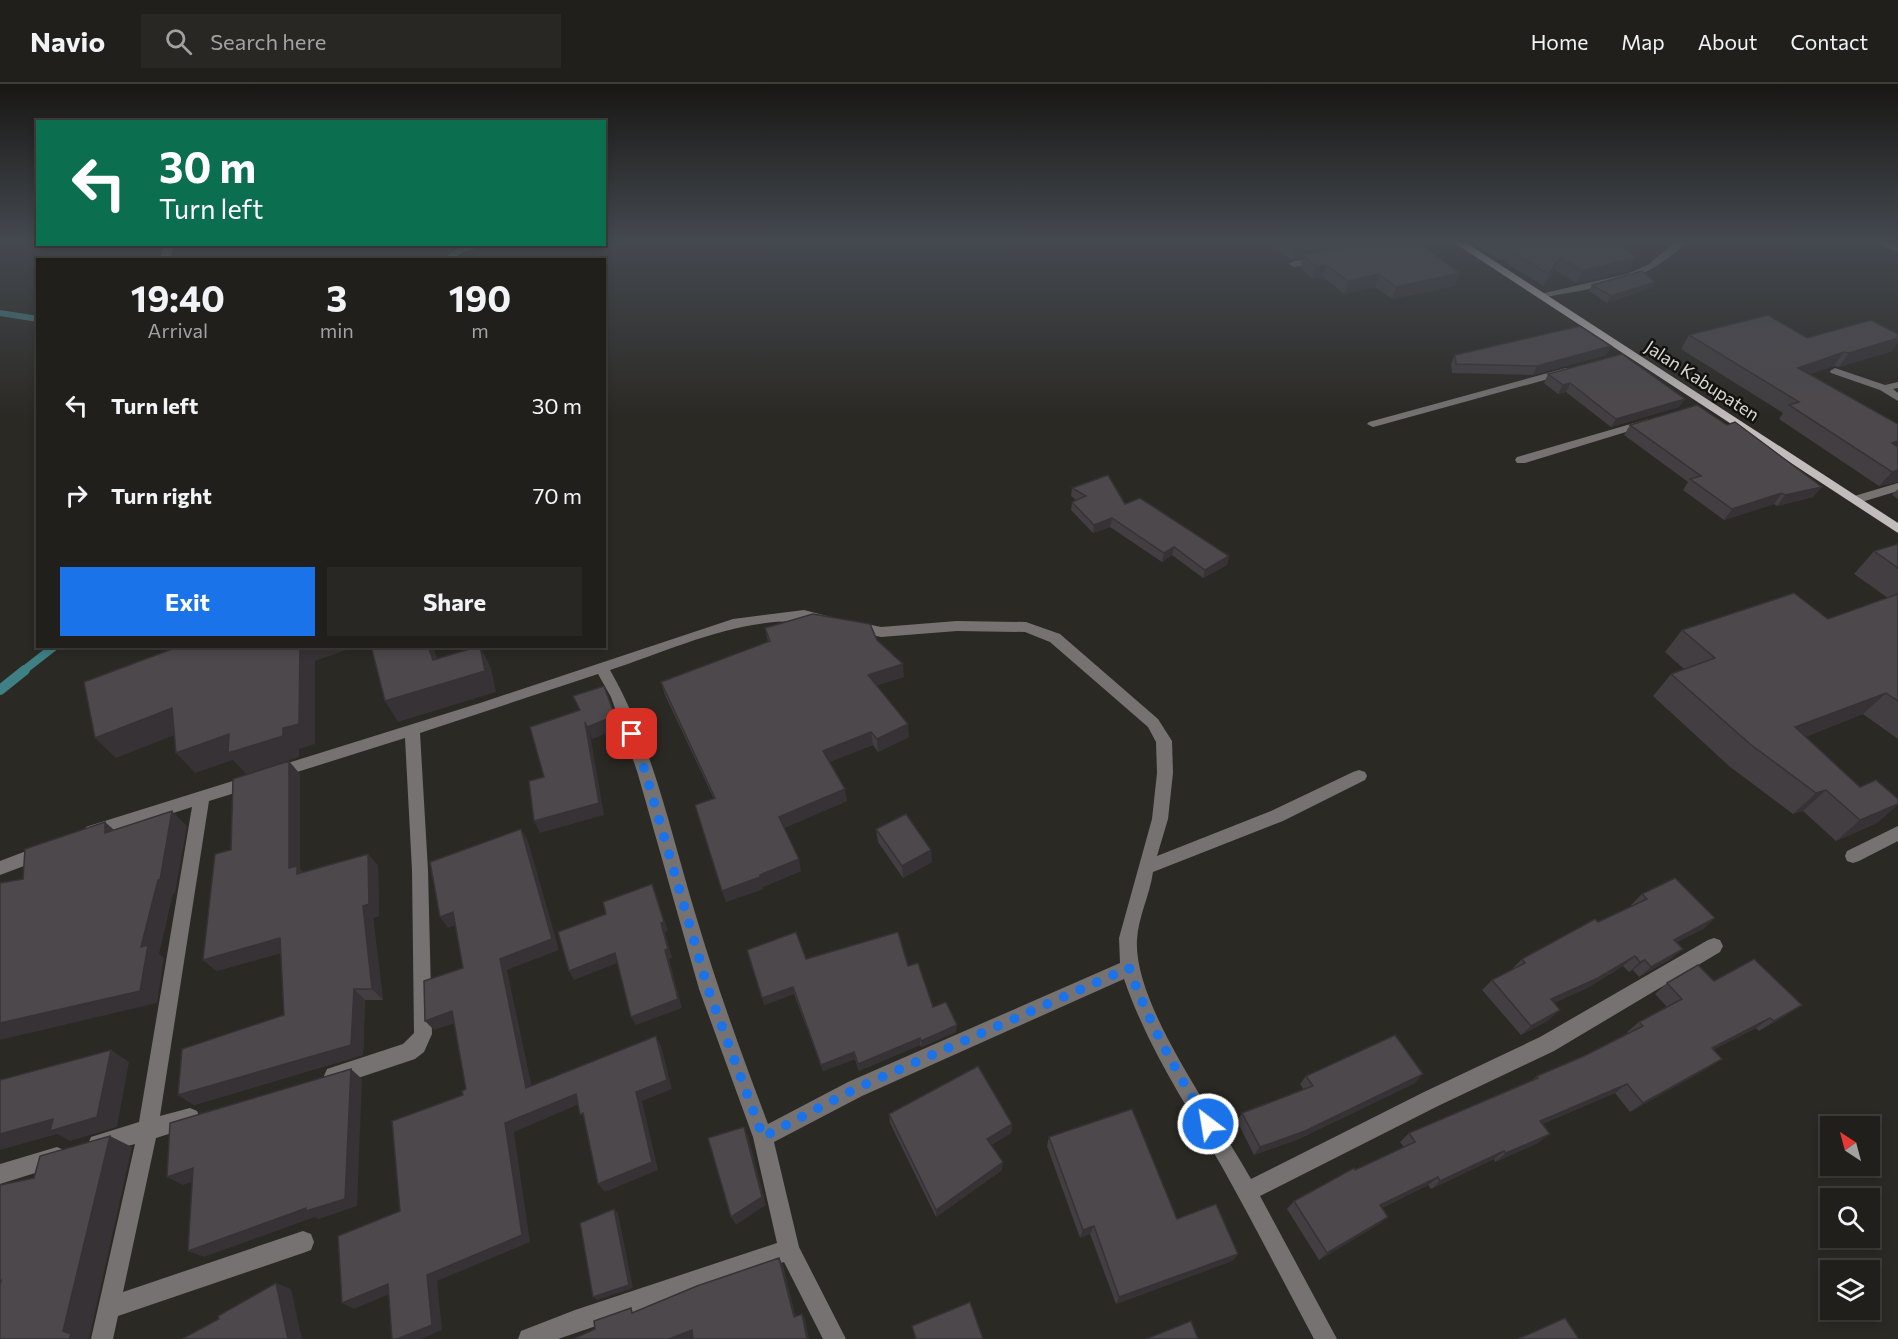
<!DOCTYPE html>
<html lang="en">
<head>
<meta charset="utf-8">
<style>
  body { margin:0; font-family:Commissioner,sans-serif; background:#282724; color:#f1f3f6; height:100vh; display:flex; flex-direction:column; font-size:22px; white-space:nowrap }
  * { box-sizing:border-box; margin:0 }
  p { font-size:20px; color:#a2a2a3 }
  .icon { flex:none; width:33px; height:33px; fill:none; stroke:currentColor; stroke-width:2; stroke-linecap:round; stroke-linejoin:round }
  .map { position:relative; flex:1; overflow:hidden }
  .side { position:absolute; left:36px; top:174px; width:570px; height:390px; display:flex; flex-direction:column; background:#201f1b; border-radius:0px; box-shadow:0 3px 9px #0003,0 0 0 2px #3d3d3a }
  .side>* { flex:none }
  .hud { position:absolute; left:36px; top:36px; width:570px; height:126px; border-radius:0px; box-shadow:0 3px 9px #0003,0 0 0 2px #3d3d3a; background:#0b6e4f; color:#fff; overflow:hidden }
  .needle { width:39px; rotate:324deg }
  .controls { position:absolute; left:1820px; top:1032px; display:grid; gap:12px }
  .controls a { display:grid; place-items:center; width:60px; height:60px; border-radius:0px; background:#201f1b; box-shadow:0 3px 9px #0003,0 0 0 2px #3d3d3a; font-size:30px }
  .pin { position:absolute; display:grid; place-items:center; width:51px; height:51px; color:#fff; margin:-26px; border-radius:12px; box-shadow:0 3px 9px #0006 }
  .me { position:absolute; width:66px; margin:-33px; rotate:329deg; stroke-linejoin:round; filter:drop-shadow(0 0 4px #0008) }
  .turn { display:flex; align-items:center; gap:21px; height:126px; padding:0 24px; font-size:27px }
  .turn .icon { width:78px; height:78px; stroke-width:2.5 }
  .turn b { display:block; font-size:42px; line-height:51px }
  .eta { display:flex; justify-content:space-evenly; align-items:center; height:102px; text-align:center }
  .eta b { font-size:36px; font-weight:700; line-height:42px }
  .action { display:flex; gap:12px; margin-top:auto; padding:12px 24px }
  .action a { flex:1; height:69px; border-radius:0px; background:#1a73e8; color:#fff; font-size:24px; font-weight:700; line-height:69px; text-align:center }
  .action a+a { background:#282724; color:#f1f3f6 }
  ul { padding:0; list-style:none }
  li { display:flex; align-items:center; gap:18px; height:90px; padding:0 24px }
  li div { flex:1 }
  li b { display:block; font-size:22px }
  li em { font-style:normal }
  header { display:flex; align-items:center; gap:36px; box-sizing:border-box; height:84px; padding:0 30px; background:#201f1b; border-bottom:2px solid #3d3d3a }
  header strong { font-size:28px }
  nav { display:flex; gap:33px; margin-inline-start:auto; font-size:21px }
  .search { width:420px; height:54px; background:#282724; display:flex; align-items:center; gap:15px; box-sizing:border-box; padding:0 21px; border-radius:0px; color:#a2a2a3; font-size:22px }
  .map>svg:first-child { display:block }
</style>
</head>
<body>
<header>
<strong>Navio</strong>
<div class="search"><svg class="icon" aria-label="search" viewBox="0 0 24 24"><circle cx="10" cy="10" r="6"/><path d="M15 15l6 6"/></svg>Search here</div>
<nav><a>Home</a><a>Map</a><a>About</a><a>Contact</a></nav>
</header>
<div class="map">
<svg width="1898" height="1255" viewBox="0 0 1898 1255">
  <rect width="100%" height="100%" fill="#2b2924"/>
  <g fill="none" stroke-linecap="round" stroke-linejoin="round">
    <!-- stream-far2 -->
    <g stroke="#3e8084" stroke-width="6">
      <polyline points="446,176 462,165 479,160"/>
      <polyline points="0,229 38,235"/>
    </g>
    <!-- stream-far1 -->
    <polyline stroke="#3e8084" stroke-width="8" points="23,587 55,562"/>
    <!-- stream -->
    <polyline stroke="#3e8084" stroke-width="10" points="0,606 25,586"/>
    <!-- minor -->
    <g fill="#767272" fill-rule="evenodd">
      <path d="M1675,158H1686C1646,201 1595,203 1541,214L1536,211L1627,190L1648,181Z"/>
      <polygon points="1872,158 1887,158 1898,162 1898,168"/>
      <polygon points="164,160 174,160 170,176 160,176"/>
      <polygon points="388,160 398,160 398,163 390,165"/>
      <polygon points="1322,173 1327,176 1325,178 1294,183 1289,180 1294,177"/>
      <polygon points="1566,284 1571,287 1570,289 1377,342 1373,343 1367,340 1369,338"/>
      <polygon points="1835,284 1885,301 1898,298 1898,304 1893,305 1898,309 1898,317 1880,306 1831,289 1830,287"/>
      <polygon points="1648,335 1652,336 1652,340 1525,379 1517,379 1515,376 1517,373"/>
      <polygon points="1898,399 1898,407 1855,420 1849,416 1851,413"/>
      <path d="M804,526L831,533L833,536L826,541C757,525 676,564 610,586C653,661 671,750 696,832C717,903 742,971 768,1040L848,998L1120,879L1119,854L1152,735L1157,689L1156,658L1148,643L1050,558L1025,548L957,547L881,553L848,546L846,542L853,537L881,543L957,537L1026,538L1060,550L1158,635L1172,657L1173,689L1168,735L1157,772L1271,727L1353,688L1359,686L1365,688L1367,692L1365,696L1283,737L1153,788C1150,811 1138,833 1137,856C1133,921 1218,1035 1251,1095L1424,1008L1540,953L1708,856L1714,854L1720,856L1723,862L1720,868L1554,967L1438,1022L1260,1112L1337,1255H1314C1283,1197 1253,1138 1221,1081C1186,1021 1147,962 1124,895L862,1012L774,1058L799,1163L846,1255H823L784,1178L558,1255H518L521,1247L575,1226L777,1159L753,1053L699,905L637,687L611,613L598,590L420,649L428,786L432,950L424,968L415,975L334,1002L327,999L324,992L327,985L403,960L414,949L412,786L405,654L275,695L269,693L267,689L269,685L275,683L480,619L733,535Z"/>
      <polygon points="252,691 258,692 260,697 258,702 209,717 160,1032 190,1024 197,1027 200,1034 197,1041 156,1054 123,1208 303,1147 311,1150 314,1158 311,1166 303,1169 118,1232 113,1255 91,1255 135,1060 98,1070 91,1067 88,1060 91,1053 139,1038 192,723 92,755 86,753 84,748 86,743 92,741"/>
      <polygon points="1898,742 1898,757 1859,777 1853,779 1847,777 1845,772 1847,767"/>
      <polygon points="42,761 48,763 50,768 48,773 0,791 0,777"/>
      <polygon points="57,1063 64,1066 67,1073 64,1080 0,1100 0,1080"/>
    </g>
    <!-- major -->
    <polygon fill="#c3bcbc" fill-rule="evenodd" points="1453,158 1465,158 1898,439 1898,449"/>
  </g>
  <!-- wall -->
  <g fill="#423e41">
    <polygon points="1270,158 1417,158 1460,189 1455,202 1392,215 1375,203 1344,210 1323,193 1312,195 1300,184 1303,174 1291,176"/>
    <polygon points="1470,158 1618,158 1630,186 1576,199 1555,186 1544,202"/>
    <polygon points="1655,198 1651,204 1607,219 1589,207 1592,201"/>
    <polygon points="1689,251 1807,254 1892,267 1839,283 1834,282 1810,290 1898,340 1898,398 1879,402 1779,335 1783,329 1681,265"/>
    <polygon points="1611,262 1606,271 1533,291 1452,289 1451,280 1455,271"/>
    <polygon points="1548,290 1679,323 1611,343 1566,308 1558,310 1544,299"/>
    <polygon points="1630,341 1813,413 1777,422 1774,420 1724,436 1683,406 1688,398 1624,351"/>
    <polygon points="1072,404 1125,420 1229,472 1227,481 1203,494 1172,471 1162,478 1110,443 1093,449 1071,426 1072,418 1076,416 1071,412"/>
    <polygon points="1898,405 1898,415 1892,411"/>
    <polygon points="1898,460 1898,655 1863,630 1805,653 1877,739 1836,757 1803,727 1793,730 1729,682 1653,612 1671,590 1684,585 1665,568 1682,546 1828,535 1888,514 1854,490 1874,467"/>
    <polygon points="765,544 877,556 904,593 877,601 909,653 878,668 873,661 829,678 847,717 784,744 801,787 763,803 763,805 726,818 714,715 665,611 661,598 768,558"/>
    <polygon points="300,690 300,785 303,788 368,770 378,782 379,832 373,834 383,916 365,916 363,971 194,1021 178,1011 284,931 281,869 216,887 231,766"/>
    <polygon points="876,745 932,778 903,794 878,758"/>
    <polygon points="1642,810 1715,834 1703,845 1677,858 1683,865 1670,875 1639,893 1633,886 1629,888 1623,882 1587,904 1554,919 1549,936 1521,951 1482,906 1492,896 1512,885 1522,875 1632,822 1631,821"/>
    <polygon points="806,875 908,882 933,923 956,948 921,963 920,961 859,987 855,975 823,987 794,910 764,921"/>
    <polygon points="1714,897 1787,931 1759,947 1756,944 1714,965 1708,984 1630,1028 1615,1009 1542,1040 1538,1059 1495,1078 1494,1075 1431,1105 1428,1101 1382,1124 1388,1133 1379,1140 1319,1176 1287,1125 1294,1117 1355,1086 1404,1063 1400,1058 1409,1049 1532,996 1537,992 1584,972 1628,949 1627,948 1639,938 1667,923 1655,910 1667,899"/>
    <polygon points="1306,992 1415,999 1299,1055 1254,1071 1237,1037 1242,1029 1304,1006 1300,1000"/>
    <polygon points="889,1030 1012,1040 1011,1049 991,1061 1002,1086 936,1133 890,1039"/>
    <polygon points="1049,1053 1177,1135 1238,1170 1232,1177 1116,1220 1090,1150 1080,1154 1047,1062"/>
  </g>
  <!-- shaded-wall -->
  <g fill="#363235">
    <polygon points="1330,158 1380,158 1303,171 1303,174 1291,176 1294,165"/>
    <polygon points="1560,174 1555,186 1544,202 1549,190"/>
    <polygon points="1636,174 1630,186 1576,199 1582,187"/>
    <polygon points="1326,181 1323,193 1312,195 1316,182"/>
    <polygon points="1460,189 1455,202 1392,215 1396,203"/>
    <polygon points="1379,190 1375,203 1344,210 1348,197"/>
    <polygon points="1655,198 1651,204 1607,219 1611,212"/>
    <polygon points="1898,254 1898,259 1892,267 1839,283 1849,269"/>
    <polygon points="1611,262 1606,271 1533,291 1537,282"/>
    <polygon points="1844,268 1834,282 1788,298 1798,284"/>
    <polygon points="1570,299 1566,308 1558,310 1563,301"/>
    <polygon points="1685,315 1679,323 1611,343 1616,335"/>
    <polygon points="1898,357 1898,368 1892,359"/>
    <polygon points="1898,386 1898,398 1879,402 1892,388"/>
    <polygon points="1822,403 1813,413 1777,422 1785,411"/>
    <polygon points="1782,409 1774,420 1724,436 1732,425"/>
    <polygon points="1112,434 1110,443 1093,449 1094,441"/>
    <polygon points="1174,463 1172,471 1162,478 1164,469"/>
    <polygon points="1229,472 1227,481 1203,494 1205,486"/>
    <polygon points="300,562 358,562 315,577 315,660 299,665 299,673 246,690 233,676 195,689 176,669 229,650 283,644"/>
    <polygon points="428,562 433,562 445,598 433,576"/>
    <polygon points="480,562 491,584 496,608 398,638 385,617"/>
    <polygon points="903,580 904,593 869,604 868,591"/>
    <polygon points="604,602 620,644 592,655 587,643"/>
    <polygon points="1886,609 1863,630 1774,665 1795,643"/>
    <polygon points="172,624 190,645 116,674 95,654"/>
    <polygon points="585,638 590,650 604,731 540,749 534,737"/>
    <polygon points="908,640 909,653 878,668 877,655"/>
    <polygon points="871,648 873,661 825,680 823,667"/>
    <polygon points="289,677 300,690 300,785 308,794 300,794 289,784"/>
    <polygon points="845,705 847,717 782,745 779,733"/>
    <polygon points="1826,706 1803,727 1793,730 1816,709"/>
    <polygon points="1898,720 1898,721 1877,739 1836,757 1860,736"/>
    <polygon points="172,727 187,742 175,809 173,810 159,870 164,874 157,919 0,956 0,939 141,863"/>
    <polygon points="105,738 121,752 105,749"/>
    <polygon points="521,745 528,757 559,866 507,886 534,1013 526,1004 500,875"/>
    <polygon points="931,766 932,778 903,794 902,782"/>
    <polygon points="368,770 378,782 379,832 373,834 383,916 372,905 363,822"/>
    <polygon points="799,775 801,787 763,803 763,805 726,818 722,807"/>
    <polygon points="652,800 656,810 668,847 665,848 672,874 669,875 682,924 636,941 631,933 661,839"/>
    <polygon points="453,828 461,839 448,844 440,833"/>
    <polygon points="1715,834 1703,845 1662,866 1674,856"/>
    <polygon points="280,854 292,866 216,887 203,876"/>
    <polygon points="1683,865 1670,875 1639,893 1651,883"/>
    <polygon points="615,869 620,878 574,896 569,887"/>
    <polygon points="1635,872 1623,882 1587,904 1541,925 1551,915"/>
    <polygon points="1645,876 1633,886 1629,888 1640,878"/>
    <polygon points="793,903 794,910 764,921 762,914"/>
    <polygon points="354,905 365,916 363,971 194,1021 178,1011"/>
    <polygon points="1802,921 1787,931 1759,947 1774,937"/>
    <polygon points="1560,926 1549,936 1521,951 1531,942"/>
    <polygon points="452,927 461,937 434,946 425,937"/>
    <polygon points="1770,934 1756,944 1698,973 1712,964"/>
    <polygon points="957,941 956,948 921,963 921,957"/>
    <polygon points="656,952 661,962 672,1005 642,1017 658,1086 605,1108 598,1100 636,1008"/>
    <polygon points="920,954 920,961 859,987 858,980"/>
    <polygon points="111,966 129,978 117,1043 70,1057 57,1050 0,1066 0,1050"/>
    <polygon points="854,968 855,975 823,987 821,981"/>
    <polygon points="1722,975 1708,984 1630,1028 1643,1019"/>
    <polygon points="351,985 362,995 357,1122 319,1135 315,1133 204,1173 188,1167"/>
    <polygon points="1423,990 1415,999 1299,1055 1254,1071 1260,1063"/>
    <polygon points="1627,1000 1615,1009 1529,1045 1540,1037"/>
    <polygon points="576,1010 582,1019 514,1048 530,1158 437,1197 442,1246 421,1255 397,1255 427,1191 505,1039"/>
    <polygon points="1012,1040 1011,1049 986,1063 987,1055"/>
    <polygon points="744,1043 748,1052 766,1121 736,1141 731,1133"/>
    <polygon points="1550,1050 1538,1059 1495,1078 1506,1069"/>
    <polygon points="110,1052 132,1063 89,1255 90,1255 69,1255 63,1247"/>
    <polygon points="1504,1067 1494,1075 1431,1105 1440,1097"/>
    <polygon points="1003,1078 1002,1086 936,1133 936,1126"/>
    <polygon points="193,1084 208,1092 183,1101 167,1093"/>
    <polygon points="1438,1093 1428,1101 1371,1129 1380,1121"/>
    <polygon points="614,1125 618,1129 633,1204 597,1216 593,1213"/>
    <polygon points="1388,1133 1379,1140 1319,1176 1327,1169"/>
    <polygon points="1094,1142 1090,1150 1080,1154 1083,1146"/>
    <polygon points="1238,1170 1232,1177 1116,1220 1119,1213"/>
    <polygon points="779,1174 783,1181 797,1238 794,1233"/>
    <polygon points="276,1199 291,1205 302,1255 288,1255"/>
    <polygon points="388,1200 399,1206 354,1225 342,1219"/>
    <polygon points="802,1230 805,1235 809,1255 807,1255"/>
    <polygon points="692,1246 698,1251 689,1255 669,1255"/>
  </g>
  <!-- building -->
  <g fill="#4d484c" stroke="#363235" stroke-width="1.5">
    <polygon points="1285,158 1330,158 1294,165"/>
    <polygon points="1367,158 1417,158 1460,189 1396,203 1379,190 1348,197 1326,181 1316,182 1303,171"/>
    <polygon points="1494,158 1618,158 1636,174 1582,187 1560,174 1549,190"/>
    <polygon points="1642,187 1655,198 1611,212 1592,201"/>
    <polygon points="1768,231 1807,254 1871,236 1898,250 1898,254 1849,269 1844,268 1798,284 1898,340 1898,357 1892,359 1898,363 1898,386 1892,388 1789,321 1799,318 1689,251"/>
    <polygon points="1580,242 1611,262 1537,282 1456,280 1455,271"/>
    <polygon points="1622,270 1685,315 1616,335 1570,299 1563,301 1548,290"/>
    <polygon points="1697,321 1727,341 1735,338 1822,403 1785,411 1782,409 1732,425 1690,395 1701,392 1630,341"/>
    <polygon points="1108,391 1125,420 1140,414 1229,472 1205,486 1174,463 1164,469 1112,434 1094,441 1072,418 1086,412 1072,404"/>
    <polygon points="1898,460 1898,484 1874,467"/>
    <polygon points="1794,509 1828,535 1898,510 1898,617 1886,609 1795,643 1860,703 1876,696 1898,715 1898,720 1860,736 1826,706 1816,709 1750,660 1671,590 1715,574 1682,546"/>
    <polygon points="813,530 870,540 877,556 903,580 868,591 908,640 877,655 871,648 823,667 845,705 779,733 799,775 760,791 760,793 722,807 695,721 715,714 661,598 770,557 765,544"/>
    <polygon points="180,562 300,562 299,640 283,644 283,652 228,669 229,650 176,669 172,624 95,654 84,598"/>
    <polygon points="371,562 428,562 433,576 480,562 485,587 385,617"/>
    <polygon points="604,602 615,632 587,643 585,638 599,719 534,737 529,697 544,693 530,643 580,626 573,612"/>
    <polygon points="289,677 289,784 297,782 297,790 368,770 369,820 363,822 372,905 354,905 351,961 178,1011 182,965 284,931 280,854 203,876 215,770 231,766 233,695"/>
    <polygon points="172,727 160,796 158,796 141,863 148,861 140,907 0,939 0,799 23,795 25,765 105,738 105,749"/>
    <polygon points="906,730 931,766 902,782 876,745"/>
    <polygon points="521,745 552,855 500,875 526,1004 656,952 667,996 636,1008 652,1078 598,1100 583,1029 580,1031 576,1010 505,1039 522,1151 427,1191 432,1241 397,1255 392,1255 388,1200 342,1219 338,1152 400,1127 392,1037 463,1011 462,1007 466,1005 452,927 425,937 424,897 463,884 453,828 440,833 430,778"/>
    <polygon points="1675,794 1715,834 1674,856 1683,865 1651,883 1645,876 1640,878 1635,872 1598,894 1551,915 1560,926 1531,942 1492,896 1525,879 1522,875 1595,835 1598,838 1647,815 1642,810"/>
    <polygon points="652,800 664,838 661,839 668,865 665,866 678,915 631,933 615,869 569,887 558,848 606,830 603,818"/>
    <polygon points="796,848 806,875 898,848 908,882 918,879 933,923 946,918 957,941 921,957 920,954 858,980 854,968 821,981 793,903 762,914 747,866"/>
    <polygon points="1754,875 1802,921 1774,937 1770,934 1712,964 1722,975 1643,1019 1627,1000 1540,1037 1550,1050 1506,1069 1504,1067 1440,1097 1438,1093 1380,1121 1388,1133 1327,1169 1294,1117 1354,1084 1355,1086 1415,1058 1409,1049 1538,994 1537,992 1584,972 1643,942 1639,938 1682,915 1667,899 1698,881 1714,897"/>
    <polygon points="1395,951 1423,990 1305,1047 1260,1063 1242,1029 1313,1002 1306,992"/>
    <polygon points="111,966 97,1033 50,1047 53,1035 0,1050 0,996"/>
    <polygon points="978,982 1012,1040 987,1055 1003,1078 936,1126 889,1030"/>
    <polygon points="351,985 345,1115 306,1127 306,1124 188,1167 193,1084 167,1093 170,1039"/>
    <polygon points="1132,1025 1177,1135 1216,1120 1238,1170 1119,1213 1094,1142 1083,1146 1049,1053"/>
    <polygon points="744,1043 762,1113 731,1133 708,1054"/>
    <polygon points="110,1052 63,1247 71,1250 69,1255 0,1255 0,1201 1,1197 0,1198 0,1101 34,1094 40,1072"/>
    <polygon points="614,1125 629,1201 593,1213 580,1139"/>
    <polygon points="779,1174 794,1233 802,1230 807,1255 693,1255 692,1246 669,1255 573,1255 595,1245 594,1237 631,1224 632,1229 697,1202"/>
    <polygon points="276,1199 288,1255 182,1255 219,1235 218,1232"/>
    <polygon points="970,1218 983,1255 916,1255 912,1242"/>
    <polygon points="1565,1234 1579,1255 1518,1255"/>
    <polygon points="1191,1237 1198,1255 1146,1255"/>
  </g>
  <!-- sky -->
  <linearGradient id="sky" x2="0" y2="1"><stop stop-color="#181714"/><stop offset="0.47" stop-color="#444950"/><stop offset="1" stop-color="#444950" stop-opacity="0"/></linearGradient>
  <rect width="1898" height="334" fill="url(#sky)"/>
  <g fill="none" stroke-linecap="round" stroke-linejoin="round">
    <!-- route -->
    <path stroke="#1a73e8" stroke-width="10" stroke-dasharray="0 18" d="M632,650L645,687L708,905L763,1053L855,1005L1129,884C1149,940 1178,990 1208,1040"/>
  </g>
  <g text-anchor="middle" stroke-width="5" stroke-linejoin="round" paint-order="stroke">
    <!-- far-street labels -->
    <g font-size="18" fill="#d9d7d4" stroke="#13120f">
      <text transform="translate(1702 297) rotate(33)" y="6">Jalan Kabupaten</text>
    </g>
  </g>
</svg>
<div class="controls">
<a><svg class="needle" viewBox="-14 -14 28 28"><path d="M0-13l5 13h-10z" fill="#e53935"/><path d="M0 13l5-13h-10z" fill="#a2a2a3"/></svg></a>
<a><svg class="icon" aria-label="search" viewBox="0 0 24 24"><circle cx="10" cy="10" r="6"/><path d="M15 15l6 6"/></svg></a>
<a><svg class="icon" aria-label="layers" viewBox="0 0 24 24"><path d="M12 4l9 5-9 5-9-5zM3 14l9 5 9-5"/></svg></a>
</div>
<div class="pin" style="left:632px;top:650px;background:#d93025"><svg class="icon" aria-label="arrive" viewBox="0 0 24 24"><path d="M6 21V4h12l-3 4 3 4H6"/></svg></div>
<svg class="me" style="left:1208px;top:1040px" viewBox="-20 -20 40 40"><circle r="17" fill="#1a73e8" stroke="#fff" stroke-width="3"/><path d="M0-11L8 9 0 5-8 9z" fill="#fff"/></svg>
<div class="hud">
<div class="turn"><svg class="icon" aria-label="left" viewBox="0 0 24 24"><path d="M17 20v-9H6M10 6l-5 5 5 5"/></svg><div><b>30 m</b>Turn left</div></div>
</div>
<section class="side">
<div class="eta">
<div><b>19:40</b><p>Arrival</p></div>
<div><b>3</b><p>min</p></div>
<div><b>190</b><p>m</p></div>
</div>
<ul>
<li><svg class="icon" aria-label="left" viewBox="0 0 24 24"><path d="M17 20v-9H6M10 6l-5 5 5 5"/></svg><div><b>Turn left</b></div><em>30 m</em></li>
<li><svg class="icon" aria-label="right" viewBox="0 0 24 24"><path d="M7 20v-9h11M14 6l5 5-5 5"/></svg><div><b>Turn right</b></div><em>70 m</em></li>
</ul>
<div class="action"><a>Exit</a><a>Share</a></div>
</section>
</div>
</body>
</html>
